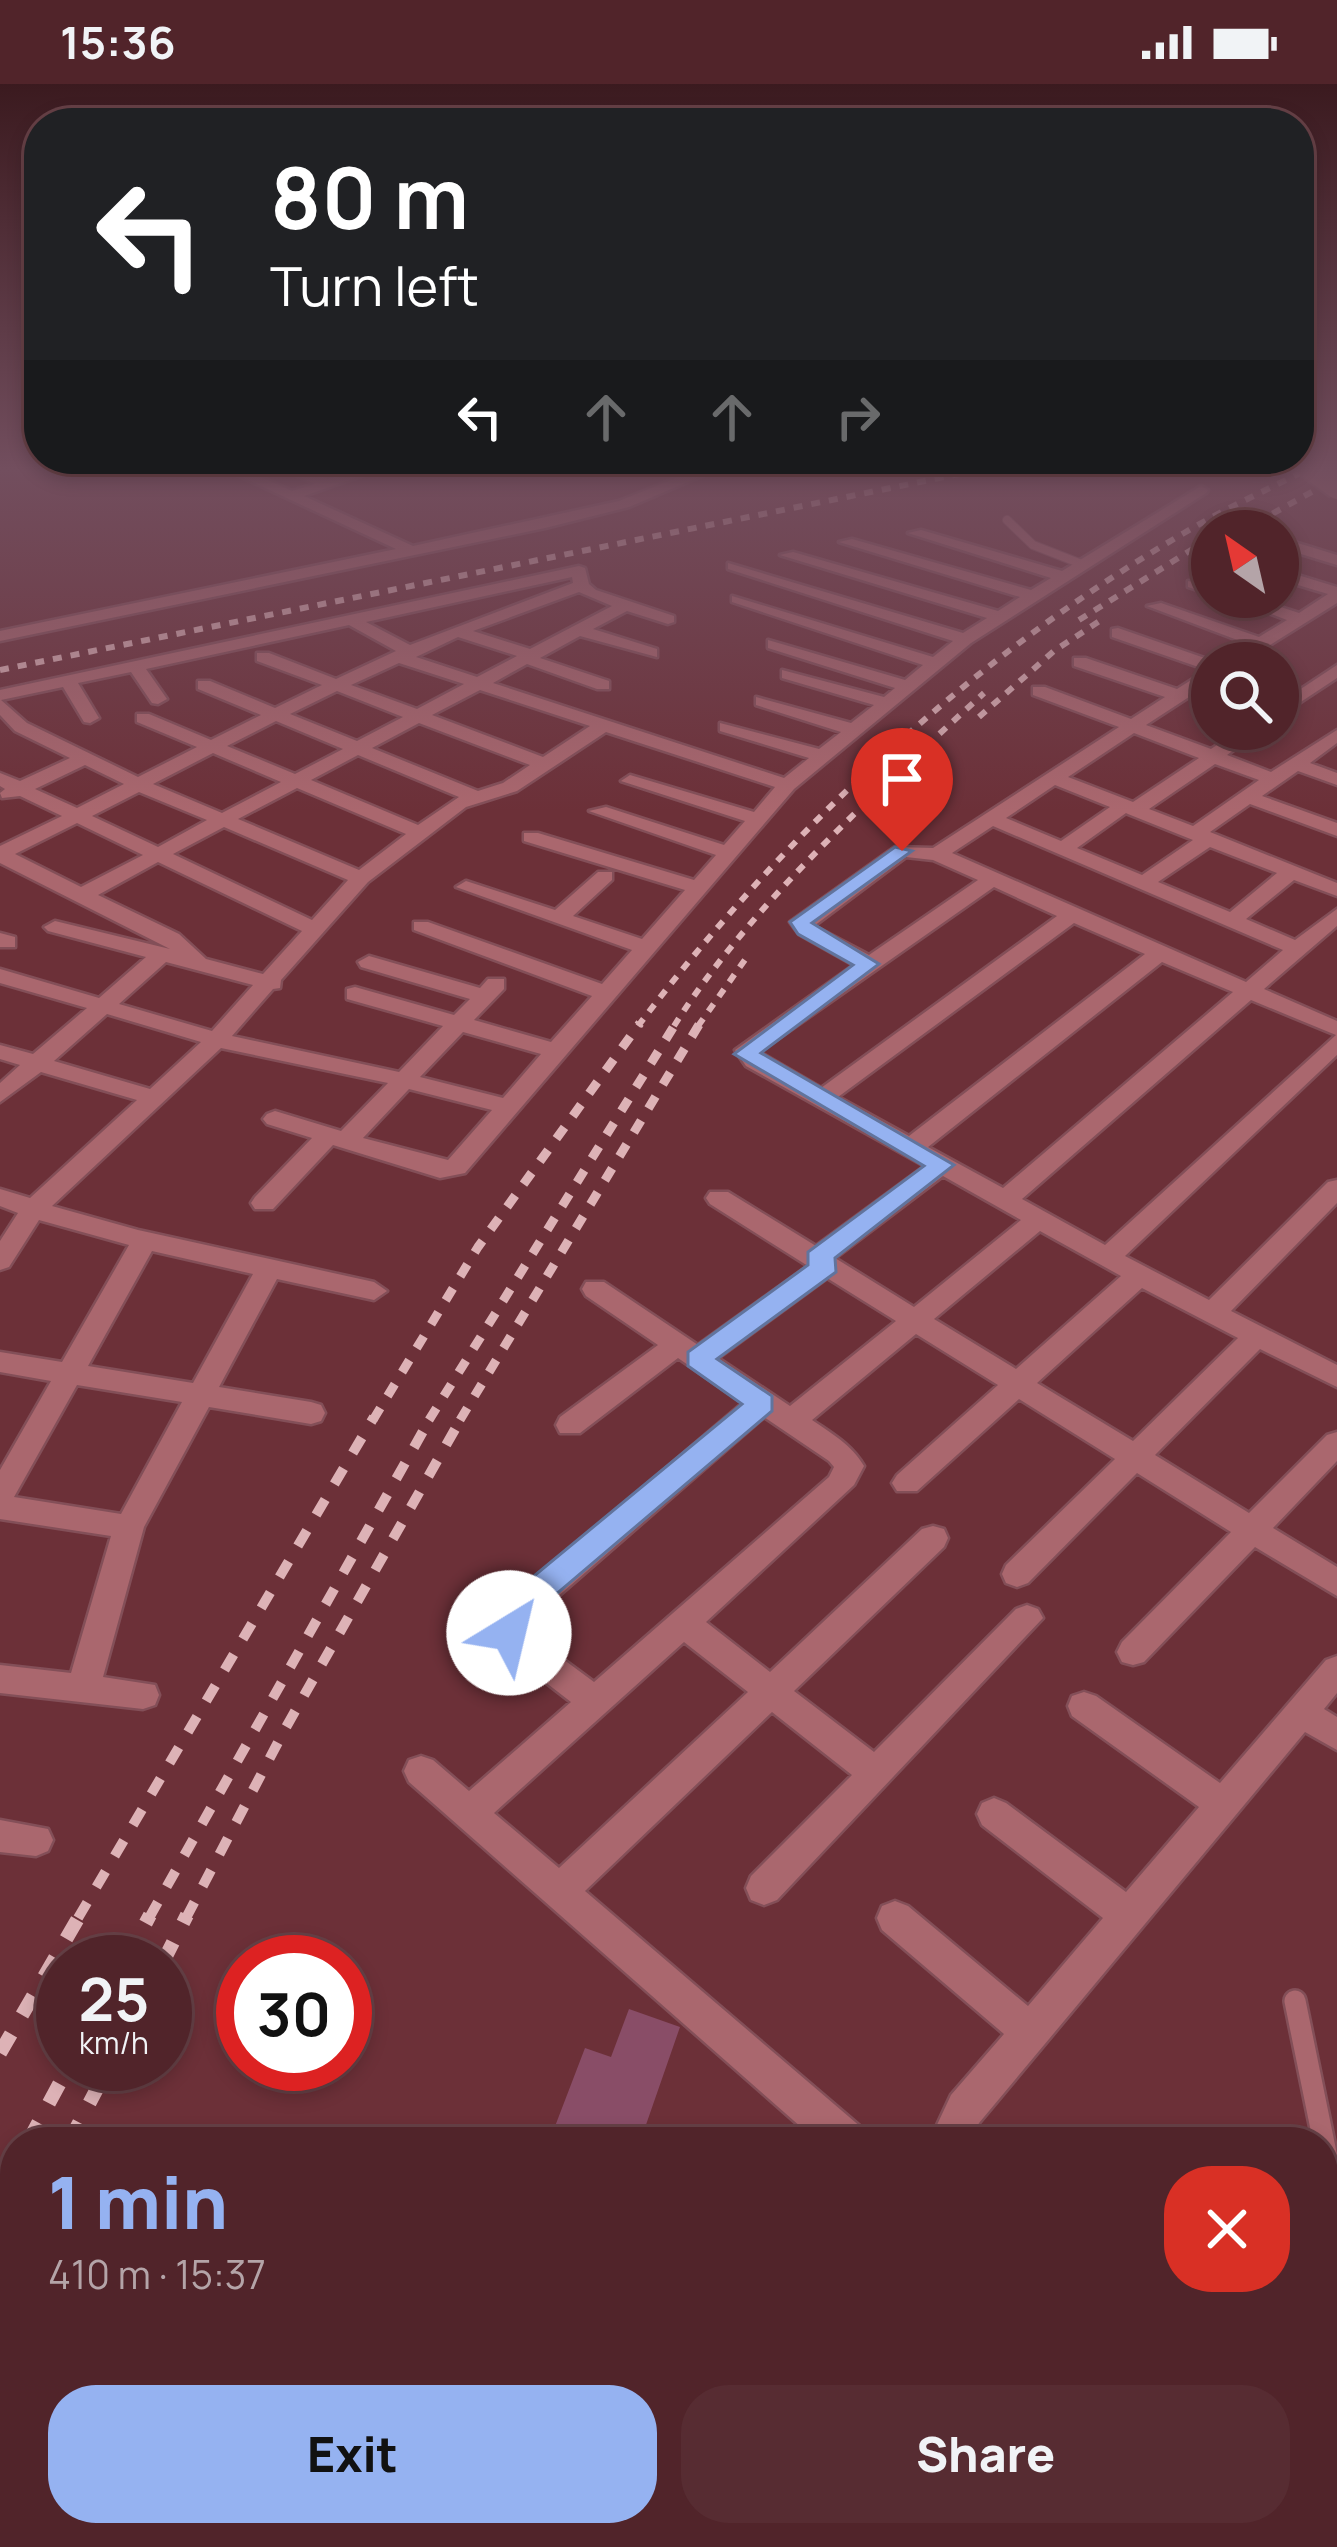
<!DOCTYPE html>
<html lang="en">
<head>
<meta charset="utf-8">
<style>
  body { margin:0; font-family:Manrope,sans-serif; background:#572c32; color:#f1f3f6; height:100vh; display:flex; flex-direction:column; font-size:45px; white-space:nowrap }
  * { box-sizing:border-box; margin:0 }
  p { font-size:39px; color:#b4a4a8 }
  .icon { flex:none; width:66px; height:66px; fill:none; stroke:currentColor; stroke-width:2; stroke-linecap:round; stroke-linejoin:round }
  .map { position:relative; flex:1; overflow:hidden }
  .details { position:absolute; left:0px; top:2043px; width:1338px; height:420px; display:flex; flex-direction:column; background:#51242a; border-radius:48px 48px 0 0; box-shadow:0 6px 18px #0003,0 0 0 3px #674147 }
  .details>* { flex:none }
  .guide { position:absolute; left:24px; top:24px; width:1290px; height:366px; border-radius:48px; box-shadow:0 6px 18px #0003,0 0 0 3px #674147; background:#202124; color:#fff; overflow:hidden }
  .needle { width:78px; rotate:326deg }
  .fabs { position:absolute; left:1191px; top:426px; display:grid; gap:24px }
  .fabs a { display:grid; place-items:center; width:108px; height:108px; border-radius:50%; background:#51242a; box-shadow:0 6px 18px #0003,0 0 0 3px #674147; font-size:60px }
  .speed { position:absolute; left:36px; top:1851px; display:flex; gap:24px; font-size:60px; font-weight:700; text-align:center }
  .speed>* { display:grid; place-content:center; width:156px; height:156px; border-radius:50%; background:#51242a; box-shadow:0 6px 18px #0003,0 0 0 3px #674147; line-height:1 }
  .speed small { font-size:30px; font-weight:400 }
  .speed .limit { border:18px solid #d22; background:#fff; color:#111 }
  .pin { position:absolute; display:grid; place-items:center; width:102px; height:102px; color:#fff; margin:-123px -51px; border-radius:50% 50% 50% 0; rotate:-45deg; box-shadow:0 0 12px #0007 }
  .pin .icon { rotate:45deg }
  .me { position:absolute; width:132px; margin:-66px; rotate:36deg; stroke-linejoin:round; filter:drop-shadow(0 0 9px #0008) }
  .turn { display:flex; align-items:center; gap:42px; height:252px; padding:0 48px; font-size:54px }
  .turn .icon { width:156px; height:156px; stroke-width:2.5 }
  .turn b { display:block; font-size:84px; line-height:102px }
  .lanes { display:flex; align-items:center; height:114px; padding:0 48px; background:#0003; justify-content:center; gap:60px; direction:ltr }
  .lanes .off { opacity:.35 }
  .round { display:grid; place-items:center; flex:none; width:126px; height:126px; border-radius:48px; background:#572c32 }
  .overview { display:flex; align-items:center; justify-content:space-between; height:204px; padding:0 48px }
  h1 { font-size:72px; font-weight:800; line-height:90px; color:#95b2f1 }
  .button { display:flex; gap:24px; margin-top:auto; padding:24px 48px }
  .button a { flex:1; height:138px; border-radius:48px; background:#95b2f1; color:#111; font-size:48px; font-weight:800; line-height:138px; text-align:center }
  .button a+a { background:#572c32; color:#f1f3f6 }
  .status { display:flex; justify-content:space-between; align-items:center; height:84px; padding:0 60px; background:#51242a; direction:ltr }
  .status svg { height:33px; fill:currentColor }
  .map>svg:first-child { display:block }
</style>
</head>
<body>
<div class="status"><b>15:36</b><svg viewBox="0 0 49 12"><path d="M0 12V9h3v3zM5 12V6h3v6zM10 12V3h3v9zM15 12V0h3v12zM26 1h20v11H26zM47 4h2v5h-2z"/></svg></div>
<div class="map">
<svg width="1337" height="2463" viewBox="0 0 1337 2463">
  <rect width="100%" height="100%" fill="#6c3038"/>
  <!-- building -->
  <polygon fill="#894d67" points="629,1925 680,1943 640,2058 549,2058 585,1964 611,1973"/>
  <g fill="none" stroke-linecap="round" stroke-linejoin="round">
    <defs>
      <polyline id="lane-far1" points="1007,436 1033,461 1079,479"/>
      <g id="lane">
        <polyline points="1295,1917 1337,2123"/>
        <polyline points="383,2463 385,2448"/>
      </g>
      <g id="street">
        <polygon points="218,382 236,382 292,407 315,400 277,382 296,382 328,395 369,382 390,382 304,412 413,462 619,417 706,382 725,382 629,423 545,444 0,557 0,547 396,465"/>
        <path d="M1201,402L1208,406L1206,409L971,559L794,705L465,1089L440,1094L333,1061L273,1125H255L251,1119L255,1113L312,1054L267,1040L263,1035L267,1030L275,1027L341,1047L388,999L221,964L52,1122L138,1146L374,1198L387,1207L374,1216L277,1195L219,1303L311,1318L321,1321L325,1329L321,1337L311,1340L209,1323L144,1443L103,1593L155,1601L159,1611L155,1621L143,1625L0,1609V1581L71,1589L111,1452L0,1435V1386L51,1297L0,1288V1268L62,1278L129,1161L39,1136L9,1183L0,1186V1157L18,1129L0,1122V1105L30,1114L137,1016L41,988L0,1018V999L20,981L0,975V961L33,970L87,924L0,899V885L99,914L146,873L48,847L44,843L55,837L170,865L0,779V762L62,732L20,712L2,714L0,709L5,705L0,702V689L20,697L70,674L15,647L0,631V606L579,482L585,484L589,500L596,506L674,532V538L668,540L627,527L593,545L657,565V573L580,552L540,574L609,597V605H597L527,580L493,599L784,694L809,674L720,647V639L819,665L841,648L756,621V613L851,639L874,621L782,594V586L884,613L895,604L768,564V556L905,596L923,581L732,518V512L933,573L953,557L728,485V479L963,549L987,534L780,471L793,468L998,527L1020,513L839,458L852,455L1031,506L1051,494L908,449L921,446L1062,487ZM572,493L573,499L410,561L366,538ZM579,508L612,522L530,565L473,547ZM349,541L396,567L336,595L269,569H257V577L322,601L275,624L210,597H198V605L261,631L211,656L149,630H137V638L197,663L138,693L27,639L1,616L63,603L84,638L90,639L99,634L78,599L131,588L152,619L158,620L167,615L146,585ZM458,553L517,572L477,593L416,573ZM399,579L464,600L417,625L351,601ZM480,606L590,642L543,673L432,631ZM337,607L403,633L357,657L290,630ZM276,637L343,665L295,690L227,662ZM419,639L530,681L503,699L478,707L372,664ZM606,648L775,703L754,728L630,691L621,697L745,737L724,761L606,723L589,727L716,771L694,796L538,749H524V757L685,806L642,855L573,832L612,796V788H598L555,826L466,797L456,803L632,866L602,900L428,838H414V846L592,912L551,958L474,936L504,905V895H488L480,904L369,872L358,878L361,883L470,915L454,931L355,903L347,905V915L443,942L399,988L232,952L273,905L280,904L281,896L368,798L466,723L517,707ZM213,669L281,698L222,729L153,700ZM358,671L459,713L418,741L311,696ZM85,681L124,700L77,724L35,705ZM297,704L406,750L359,786L238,735ZM139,708L207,736L158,763L92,732ZM77,739L143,771L81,803L15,770ZM224,743L348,796L312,836L173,770ZM158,778L302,847L263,890L206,875L179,850L98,811ZM166,878L253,901L212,947L119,920ZM107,930L201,958L150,1005L54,977ZM463,948L541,970L503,1014L420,993ZM409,1005L492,1026L448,1076L363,1054ZM152,1167L253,1190L193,1299L88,1282ZM77,1301L182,1318L121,1430L14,1413Z"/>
        <polygon points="1278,453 1337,471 1337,481 1278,463"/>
        <polygon points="1278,485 1337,503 1337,519 1241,579 1220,579 1248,560 1147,522 1161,519 1259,553 1287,536 1226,513 1250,513 1299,529 1328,510 1278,495"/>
        <polygon points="1188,497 1212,501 1212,511 1188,503"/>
        <path d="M1118,544L1219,579H1212V598L1146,641L1211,665L1241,645H1262L1227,671L1271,688L1337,646V659L1310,679L1337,689V701L1298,687L1262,712L1337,739V752L1250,720L1210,748L1337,799V812L1294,796L1246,835L1295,856L1337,825V842L1264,905L1337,937V971L1125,1172L1209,1216L1328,1098L1337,1096V1119L1231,1227L1337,1281V1303L1260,1265L1155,1371L1249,1429L1327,1351L1337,1348V1377L1273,1444L1337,1483V1512L1255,1463L1144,1578L1133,1581L1122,1578L1117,1568L1122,1558L1231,1448L1137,1389L1028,1499L1017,1503L1006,1499L1002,1490L1006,1481L1115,1375L1019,1315L917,1407H897L892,1399L897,1391L998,1301L916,1250L812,1336C832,1350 851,1360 864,1382L854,1401L706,1538L770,1588L922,1445L933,1442L944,1445L948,1454L944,1463L794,1607L874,1668L1016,1525L1027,1521L1038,1525L1043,1534L777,1816L764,1821L751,1816L746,1804L751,1792L852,1691L772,1628L585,1807L862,2044L868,2058H818L409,1698L404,1687L409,1676L421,1672L433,1676L469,1707L571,1618L505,1567L492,1537L497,1528L743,1319L678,1274L580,1349H560L556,1341L560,1333L658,1261L586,1212L582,1205L586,1198H604L698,1261L808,1182L710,1120L706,1114L710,1108H728L816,1162L925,1082L746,982L735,966L854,881L799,850L790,838L895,763L933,764L1119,643L1033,611V603H1045L1131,635L1165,613L1074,582V574H1086L1177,605L1207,586L1112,553V545ZM1134,649L1199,674L1133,718L1068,693ZM1215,680L1259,696L1193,742L1149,725ZM1055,701L1110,723L1061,757L1006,734ZM1126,729L1128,730L1193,756L1142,791L1077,764ZM993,742L1283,866L1246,898L952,769ZM1210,763L1277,789L1230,828L1158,798ZM906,773L933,776L978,796L869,871L814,842ZM994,803L1057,832L821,1004L759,968ZM1074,839L1145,870L909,1052L838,1013ZM1162,878L1233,908L1003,1104L928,1063ZM1251,916L1336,951L1105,1161L1022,1115ZM943,1092L1021,1136L914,1223L835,1174ZM1040,1147L1121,1192L1016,1285L934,1235ZM827,1194L896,1237L790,1322L718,1274ZM1142,1204L1238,1254L1133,1357L1037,1299ZM764,1333L829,1377L834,1383L829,1393L594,1598L529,1550L525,1541ZM684,1558L748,1608L559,1784L494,1729Z"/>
        <polygon points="1337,581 1337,594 1278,633 1278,620"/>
        <polygon points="0,849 15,853 15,863 0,863"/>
        <polygon points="1337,1572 1337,1609 1324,1625 1337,1633 1337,1666 1305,1648 979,2039 970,2058 929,2058 951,2011 1004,1950 882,1846 877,1834 882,1822 895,1817 908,1822 1028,1922 1103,1834 982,1741 977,1730 982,1719 994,1714 1006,1719 1126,1808 1199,1723 1072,1632 1068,1622 1072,1612 1084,1608 1096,1612 1220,1699 1326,1576"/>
        <polygon points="0,1736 48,1745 53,1756 48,1767 36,1772 0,1768"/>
        <rect x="1323" y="2164" width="14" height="42"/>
        <polygon points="15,2347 15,2391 0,2393 0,2349"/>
        <rect x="1323" y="2360" width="14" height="44"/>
        <polygon points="168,2448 214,2448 211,2463 165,2463"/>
        <polygon points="588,2448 634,2448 632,2463 586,2463"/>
        <polygon points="805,2448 851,2448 850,2463 804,2463"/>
        <polygon points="974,2448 1020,2448 1021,2463 975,2463"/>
        <polygon points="1229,2448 1275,2448 1277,2463 1231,2463"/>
      </g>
      <g id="primary">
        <polygon points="0,2229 15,2229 15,2352 0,2353"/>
        <rect x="1323" y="2239" width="14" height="112"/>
      </g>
    </defs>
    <!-- lane-far1 casing -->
    <use href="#lane-far1" stroke="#834f58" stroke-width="10"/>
    <!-- lane casing -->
    <use href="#lane" stroke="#834f58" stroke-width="26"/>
    <!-- street casing -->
    <use href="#street" stroke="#834f58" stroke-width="5"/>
    <!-- primary casing -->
    <use href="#primary" stroke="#834f58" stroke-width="5"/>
    <!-- lane-far1 -->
    <use href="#lane-far1" stroke="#aa676e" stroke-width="8"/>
    <!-- lane -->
    <use href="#lane" stroke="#aa676e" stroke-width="21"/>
    <!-- street -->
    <use href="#street" fill="#aa676e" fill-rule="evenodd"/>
    <!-- primary -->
    <use href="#primary" fill="#7d804d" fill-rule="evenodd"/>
    <!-- rail-far3 -->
    <g stroke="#ddb2b6" stroke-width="6" stroke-dasharray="9 9" stroke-linecap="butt">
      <polyline points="1241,447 1337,394"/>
      <polyline points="1079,536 1212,453"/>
      <polyline points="0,586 998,382"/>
      <polyline points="979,633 1054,567 1101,536"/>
      <path d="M638,942C785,748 973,572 1184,449C1226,424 1271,404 1314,382"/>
      <path d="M674,942C750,821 878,706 984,609"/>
      <polyline points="698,942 749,870"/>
    </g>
    <!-- rail-far2 -->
    <g stroke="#ddb2b6" stroke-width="9" stroke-dasharray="14 14" stroke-linecap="butt">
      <polyline points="373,1336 478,1163 640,939"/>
      <polyline points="429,1336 676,939"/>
      <polyline points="460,1336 700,939"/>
    </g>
    <!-- rail-far1 -->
    <g stroke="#ddb2b6" stroke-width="10" stroke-dasharray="18 18" stroke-linecap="butt">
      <polyline points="78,1834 374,1333"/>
      <polyline points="149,1834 431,1333"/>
      <polyline points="186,1834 285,1645 462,1333"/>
    </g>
    <!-- rail -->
    <g stroke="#ddb2b6" stroke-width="14" stroke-dasharray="22 22" stroke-linecap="butt">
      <polyline points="125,1878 150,1831"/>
      <polyline points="163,1878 187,1831"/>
      <polyline points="0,1969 80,1831"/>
      <polyline points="28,2058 70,1980"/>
      <polyline points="69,2058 110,1980"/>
      <polyline points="0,2110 15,2082"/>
      <polyline points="0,2190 15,2161"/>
    </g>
    <defs>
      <polyline id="secondary-bridge" points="1307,382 1337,404"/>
    </defs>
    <!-- secondary-bridge casing -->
    <use href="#secondary-bridge" stroke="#834f58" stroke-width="26" stroke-linecap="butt"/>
    <!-- secondary-bridge -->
    <use href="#secondary-bridge" stroke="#aa676e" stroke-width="22"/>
  </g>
  <!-- sky -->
  <linearGradient id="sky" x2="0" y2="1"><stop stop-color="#3b1a1f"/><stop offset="0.53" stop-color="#724e5e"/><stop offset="1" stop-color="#724e5e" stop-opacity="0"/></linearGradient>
  <rect width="1337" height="727" fill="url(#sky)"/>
  <!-- route -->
  <polygon fill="#95b2f1" stroke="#61749d" stroke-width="3" points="895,763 912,767 812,839 879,880 761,969 954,1081 835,1174 836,1188 717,1275 772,1312 772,1327 528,1534 521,1559 498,1559 493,1537 505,1516 742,1320 688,1282 688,1268 808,1181 808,1168 924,1082 734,970 853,881 798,850 790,838"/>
</svg>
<div class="fabs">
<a><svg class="needle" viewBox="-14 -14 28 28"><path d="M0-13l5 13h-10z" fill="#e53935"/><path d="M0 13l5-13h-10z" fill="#b4a4a8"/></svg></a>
<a><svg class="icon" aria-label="search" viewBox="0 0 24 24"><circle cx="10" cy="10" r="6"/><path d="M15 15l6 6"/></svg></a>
</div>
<div class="speed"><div>25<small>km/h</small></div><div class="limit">30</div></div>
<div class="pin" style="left:902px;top:767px;background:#d93025"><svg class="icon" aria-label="arrive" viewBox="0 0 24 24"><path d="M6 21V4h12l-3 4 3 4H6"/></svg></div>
<svg class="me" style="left:509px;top:1549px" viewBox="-20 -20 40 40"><circle r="19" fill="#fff"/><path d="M0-13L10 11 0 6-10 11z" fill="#95b2f1"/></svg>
<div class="guide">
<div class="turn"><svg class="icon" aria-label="left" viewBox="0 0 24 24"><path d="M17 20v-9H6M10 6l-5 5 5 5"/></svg><div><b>80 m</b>Turn left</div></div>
<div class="lanes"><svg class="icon" aria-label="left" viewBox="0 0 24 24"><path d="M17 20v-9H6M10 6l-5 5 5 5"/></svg><svg class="icon off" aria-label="ahead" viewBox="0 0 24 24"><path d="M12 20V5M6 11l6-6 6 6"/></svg><svg class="icon off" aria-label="ahead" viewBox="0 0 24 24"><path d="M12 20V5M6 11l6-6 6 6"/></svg><svg class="icon off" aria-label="right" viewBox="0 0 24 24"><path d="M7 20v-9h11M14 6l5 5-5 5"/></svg></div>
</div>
<section class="details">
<div class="overview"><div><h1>1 min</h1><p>410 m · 15:37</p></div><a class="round" style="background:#d93025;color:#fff"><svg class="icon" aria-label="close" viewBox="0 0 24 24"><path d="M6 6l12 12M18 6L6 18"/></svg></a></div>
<div class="button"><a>Exit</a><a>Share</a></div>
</section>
</div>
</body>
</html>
